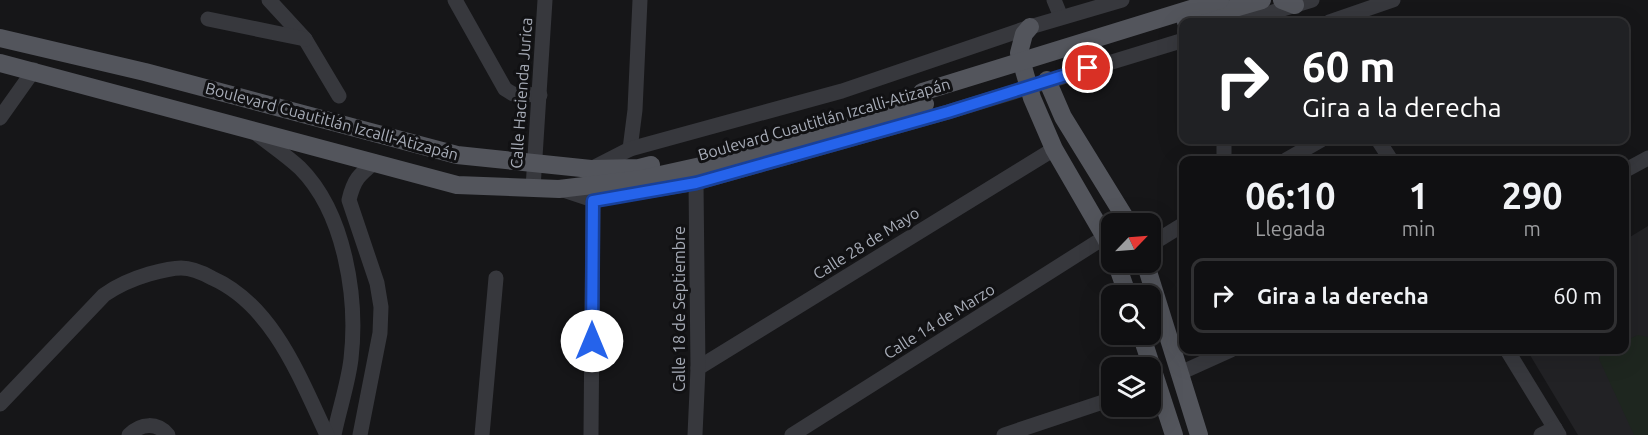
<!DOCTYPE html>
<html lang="es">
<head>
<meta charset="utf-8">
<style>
  body { margin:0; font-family:Ubuntu,sans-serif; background:#1e1e20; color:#f1f3f6; height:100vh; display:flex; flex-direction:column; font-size:22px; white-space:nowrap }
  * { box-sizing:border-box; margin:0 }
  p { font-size:20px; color:#9c9d9f }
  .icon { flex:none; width:33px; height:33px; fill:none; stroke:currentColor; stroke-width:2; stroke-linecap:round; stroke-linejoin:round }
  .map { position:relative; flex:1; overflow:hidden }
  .side { position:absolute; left:1179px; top:156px; width:450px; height:198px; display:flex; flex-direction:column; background:#101012; border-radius:12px; box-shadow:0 6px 24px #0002,0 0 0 2px #303032 }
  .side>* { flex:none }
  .top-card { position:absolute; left:1179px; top:18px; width:450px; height:126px; border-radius:12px; box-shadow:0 6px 24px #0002,0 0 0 2px #303032; background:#202124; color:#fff; overflow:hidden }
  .needle { width:39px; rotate:65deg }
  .fabs { position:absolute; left:1101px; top:213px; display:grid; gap:12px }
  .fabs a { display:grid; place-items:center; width:60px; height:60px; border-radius:12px; background:#101012; box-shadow:0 6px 24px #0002,0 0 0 2px #303032; font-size:30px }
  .pin { position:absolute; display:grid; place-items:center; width:51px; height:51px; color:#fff; margin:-26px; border:3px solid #fff; border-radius:50%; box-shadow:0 2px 6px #0007 }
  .me { position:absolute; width:66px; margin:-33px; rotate:0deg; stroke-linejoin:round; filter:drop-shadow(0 0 4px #0008) }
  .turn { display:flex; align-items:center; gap:21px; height:126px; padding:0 24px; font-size:27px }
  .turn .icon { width:78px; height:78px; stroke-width:2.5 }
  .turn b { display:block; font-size:42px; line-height:51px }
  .eta { display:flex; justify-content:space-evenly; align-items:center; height:102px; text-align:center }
  .eta b { font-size:36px; font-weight:700; line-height:42px }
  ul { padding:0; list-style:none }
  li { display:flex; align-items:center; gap:18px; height:75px; margin:0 12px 9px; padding:0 12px; border:3px solid #303032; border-radius:12px }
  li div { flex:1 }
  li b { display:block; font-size:22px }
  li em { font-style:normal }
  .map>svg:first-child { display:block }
</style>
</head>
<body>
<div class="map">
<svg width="1648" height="435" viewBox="0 0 1648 435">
  <rect width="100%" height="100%" fill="#161618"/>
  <!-- built -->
  <polygon fill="#222225" points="1648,226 1648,435 1578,435 1527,350 1624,350 1625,240"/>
  <!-- green -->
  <polygon fill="#1e261f" points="1638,335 1648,337 1648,435 1634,435 1599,359 1601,352 1606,350 1624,350 1625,341"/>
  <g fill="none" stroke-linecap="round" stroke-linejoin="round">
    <!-- minor -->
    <g stroke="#37383d" stroke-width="15">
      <polyline points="269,0 305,39 339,96"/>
      <polyline points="455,0 505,89 513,94 540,95"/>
      <polyline points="1054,0 1061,17"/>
      <polyline points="208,19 305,39"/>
      <polyline points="1240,22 1312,0"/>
      <polyline points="1329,22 1393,0"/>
      <polyline points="0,118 34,70"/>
      <path d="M253,131C268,143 286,155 300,168C345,213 358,298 351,359C348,384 339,410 334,435"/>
      <polyline points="1378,140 1391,160"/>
      <polyline points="630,149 635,110 640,0"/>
      <polyline points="1224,160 1224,140"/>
      <polyline points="1286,160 1321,140"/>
      <polyline points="591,169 630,149 842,91 1030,27 1122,0"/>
      <polyline points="1624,171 1648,158"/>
      <polyline points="533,188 545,0"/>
      <polyline points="560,189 593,200 696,183 948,112 1184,40"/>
      <polyline points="1150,245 1184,224"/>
      <polyline points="1507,350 1559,435"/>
      <polyline points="698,368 1054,149"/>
      <polyline points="1180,373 1231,350"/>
      <path d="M0,404L104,295C118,285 132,279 149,274C160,271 171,268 181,268C192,268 203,273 212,278C273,305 300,378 327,435"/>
      <path d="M129,435C141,423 157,422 168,435"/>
      <path d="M360,435L380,333L381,307L377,283L349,200C354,179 359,175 375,162"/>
      <polyline points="482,435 496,278"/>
      <polyline points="591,435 593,200"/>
      <polyline points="695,435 698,368 696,183"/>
      <polyline points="792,435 1105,237"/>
      <polyline points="1004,435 1112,399"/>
      <polyline points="1541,435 1555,428"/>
    </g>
    <!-- major -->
    <g stroke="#53555c" stroke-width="18">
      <polyline points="1282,0 1295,5"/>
      <polyline points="1186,22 1262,0"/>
      <polyline points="1030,27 1024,34 1019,53 1032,98 1054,149 1105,237 1112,251"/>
      <polyline points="0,38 145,72 457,155 591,169 639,168 651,165"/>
      <polyline points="0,63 457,185 559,189 642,179 746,156 925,104"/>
      <polyline points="1047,80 1063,117 1129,224"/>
      <polyline points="1116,262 1128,296"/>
      <polyline points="1145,262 1199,435"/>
      <polyline points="1141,334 1174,435"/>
    </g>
    <!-- major-bridge -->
    <polyline stroke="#53555c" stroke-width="18" points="922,92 1220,0"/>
  </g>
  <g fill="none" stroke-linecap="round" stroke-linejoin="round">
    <defs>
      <polyline id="route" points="592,341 593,201 696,183 948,112 1088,68"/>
    </defs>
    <!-- route casing -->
    <use href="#route" stroke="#184099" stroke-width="15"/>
    <!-- route -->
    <use href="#route" stroke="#2563eb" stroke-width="10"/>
  </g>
  <g text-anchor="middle" stroke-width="6" stroke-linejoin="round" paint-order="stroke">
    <!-- street labels -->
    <g font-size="16" fill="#a8adb8" stroke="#111113">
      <text transform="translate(521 93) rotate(-86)" y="6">Calle Hacienda Jurica</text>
      <text transform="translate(824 119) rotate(-16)" y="6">Boulevard Cuautitlán Izcalli-Atizapán</text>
      <text transform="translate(332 121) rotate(15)" y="6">Boulevard Cuautitlán Izcalli-Atizapán</text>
      <text transform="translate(866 243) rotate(-32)" y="6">Calle 28 de Mayo</text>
      <text transform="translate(679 309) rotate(-90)" y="6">Calle 18 de Septiembre</text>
      <text transform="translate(939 321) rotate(-32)" y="6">Calle 14 de Marzo</text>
    </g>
  </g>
</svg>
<div class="fabs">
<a><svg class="needle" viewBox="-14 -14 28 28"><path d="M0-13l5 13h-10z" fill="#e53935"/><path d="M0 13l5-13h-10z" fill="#9c9d9f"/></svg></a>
<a><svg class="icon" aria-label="search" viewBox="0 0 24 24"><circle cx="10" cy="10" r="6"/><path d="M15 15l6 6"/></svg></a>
<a><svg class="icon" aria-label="layers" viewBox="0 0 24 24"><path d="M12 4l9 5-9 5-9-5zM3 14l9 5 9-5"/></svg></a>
</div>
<div class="pin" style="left:1088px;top:68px;background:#d93025"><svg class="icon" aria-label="arrive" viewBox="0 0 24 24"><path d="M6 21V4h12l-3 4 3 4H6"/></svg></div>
<svg class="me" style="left:592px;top:341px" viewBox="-20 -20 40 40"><circle r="19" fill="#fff"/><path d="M0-13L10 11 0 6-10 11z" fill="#2563eb"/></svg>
<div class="top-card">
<div class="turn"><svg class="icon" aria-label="right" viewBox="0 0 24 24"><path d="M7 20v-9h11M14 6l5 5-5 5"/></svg><div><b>60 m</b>Gira a la derecha</div></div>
</div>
<section class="side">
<div class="eta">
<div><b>06:10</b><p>Llegada</p></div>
<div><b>1</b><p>min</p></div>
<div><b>290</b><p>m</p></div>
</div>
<ul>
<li><svg class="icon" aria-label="right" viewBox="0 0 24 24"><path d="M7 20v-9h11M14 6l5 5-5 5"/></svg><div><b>Gira a la derecha</b></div><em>60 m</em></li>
</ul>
</section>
</div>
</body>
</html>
